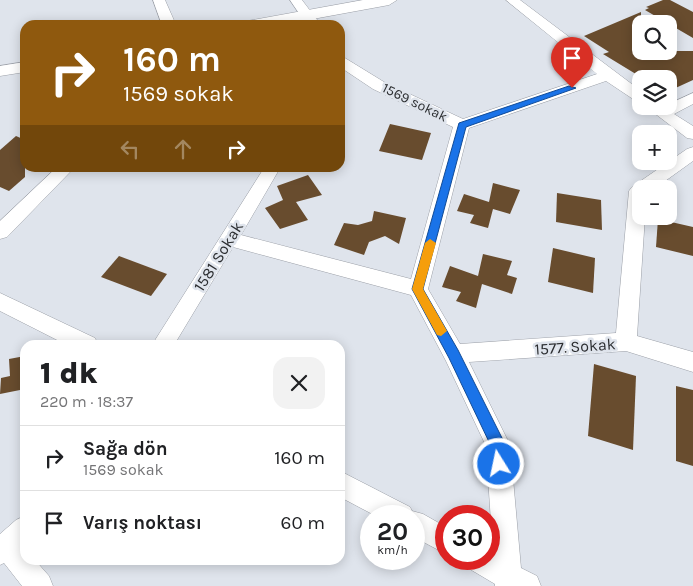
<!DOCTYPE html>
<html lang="tr">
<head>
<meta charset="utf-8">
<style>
  body { margin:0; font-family:Karla,sans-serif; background:#f2f2f2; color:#202124; height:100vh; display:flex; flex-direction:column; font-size:19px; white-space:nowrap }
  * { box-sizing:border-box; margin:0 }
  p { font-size:16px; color:#757577 }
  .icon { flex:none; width:28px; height:28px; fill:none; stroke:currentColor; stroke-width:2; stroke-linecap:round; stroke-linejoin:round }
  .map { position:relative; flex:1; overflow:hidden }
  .drawer { position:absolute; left:20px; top:340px; width:325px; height:225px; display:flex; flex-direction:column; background:#fff; border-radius:15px; box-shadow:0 2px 12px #0003 }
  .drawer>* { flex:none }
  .top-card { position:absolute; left:20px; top:20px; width:325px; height:152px; border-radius:15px; box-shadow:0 2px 12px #0003; background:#8f590e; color:#fff; overflow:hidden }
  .fabs { position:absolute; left:632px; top:15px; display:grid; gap:10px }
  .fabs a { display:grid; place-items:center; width:45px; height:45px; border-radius:10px; background:#fff; box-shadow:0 2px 12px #0003; font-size:25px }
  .speed { position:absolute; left:360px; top:505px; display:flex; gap:10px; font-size:25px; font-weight:700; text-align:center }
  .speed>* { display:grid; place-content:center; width:65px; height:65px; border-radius:50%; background:#fff; box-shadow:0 2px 12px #0003; line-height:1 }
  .speed small { font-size:12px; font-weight:400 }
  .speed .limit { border:8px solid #d22; background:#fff; color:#111 }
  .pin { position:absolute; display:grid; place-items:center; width:42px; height:42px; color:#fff; margin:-51px -21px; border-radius:50% 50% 50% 0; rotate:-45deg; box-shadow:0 0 5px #0007 }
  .pin .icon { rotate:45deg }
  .me { position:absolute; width:55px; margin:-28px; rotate:350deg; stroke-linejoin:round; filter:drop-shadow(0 0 4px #0008) }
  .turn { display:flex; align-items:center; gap:18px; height:105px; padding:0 20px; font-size:22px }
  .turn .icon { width:65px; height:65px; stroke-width:2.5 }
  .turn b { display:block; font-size:35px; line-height:42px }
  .lanes { display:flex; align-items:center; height:48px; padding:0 20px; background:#0003; justify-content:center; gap:25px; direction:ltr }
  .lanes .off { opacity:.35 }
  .round { display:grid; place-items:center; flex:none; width:52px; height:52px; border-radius:15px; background:#f2f2f2 }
  .headline { display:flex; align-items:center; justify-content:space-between; height:85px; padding:0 20px }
  h1 { font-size:30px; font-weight:800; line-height:38px }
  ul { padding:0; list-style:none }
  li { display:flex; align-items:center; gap:15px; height:65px; padding:0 20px; border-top:1px solid #e0e0e0 }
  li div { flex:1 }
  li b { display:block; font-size:19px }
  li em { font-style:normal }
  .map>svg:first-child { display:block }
</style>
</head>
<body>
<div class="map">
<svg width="693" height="586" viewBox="0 0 693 586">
  <rect width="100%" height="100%" fill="#dfe4ec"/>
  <!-- building -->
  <g fill="#684c2e">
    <polygon points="663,0 670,0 693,12 693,38 645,10 649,8 646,7"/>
    <polygon points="641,12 641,51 693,51 693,80 669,91 669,79 644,79 603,54 609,52 584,36"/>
    <polygon points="390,124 431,133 422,160 379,151"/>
    <polygon points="16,136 25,140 25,177 9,191 0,187 0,150"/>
    <polygon points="308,175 322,195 296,202 308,220 280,229 265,208 283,200 277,186"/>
    <polygon points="493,183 520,190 510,214 493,209 488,228 470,223 474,215 457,211 464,194 489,202"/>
    <polygon points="557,193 601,200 602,230 556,222"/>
    <polygon points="374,211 406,218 399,244 385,236 369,242 364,255 334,245 344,223 358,225 372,221"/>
    <polygon points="658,219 693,227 693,256 656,247"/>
    <polygon points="553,248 595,258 593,293 548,282"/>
    <polygon points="483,254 512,261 507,275 517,278 512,294 482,284 476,308 456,301 461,292 442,287 450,266 478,276"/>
    <polygon points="119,256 167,274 151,296 101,277"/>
    <polygon points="25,356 25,389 0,394 1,378 10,376 9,359"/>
    <polygon points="594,364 636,376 633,450 588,436"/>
    <polygon points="676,386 693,390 693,466 676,461"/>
  </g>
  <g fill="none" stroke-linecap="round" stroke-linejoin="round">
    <defs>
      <g id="minor">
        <polygon points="153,0 165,0 176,25 162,25"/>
        <polygon points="290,0 302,0 321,25 307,25"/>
        <polygon points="506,0 520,0 641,91 641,103 636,101 606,81 469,128 428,289 460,344 616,333 629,191 632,187 687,149 693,147 693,161 654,189 641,189 641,216 645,216 637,336 693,352 693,372 626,351 469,362 510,445 521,568 537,576 541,586 495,586 495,584 468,568 464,559 489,559 489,551 493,553 486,446 446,361 411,295 233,247 174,345 152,345 264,168 280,168 241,235 411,279 453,127 373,89 340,67 340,55 384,82 463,119 597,74"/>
        <polygon points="693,93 693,104 674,114 693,126 693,139 687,138 645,106 669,106 669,104"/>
        <polygon points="56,168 74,168 7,237 0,239 0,221"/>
        <polygon points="0,293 95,338 98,345 67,345 0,311"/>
        <polygon points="340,471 410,507 412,511 423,514 446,527 446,554 414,537 414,516 376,516 340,497"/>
        <polygon points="25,516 25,560 35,560 49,576 53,586 22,586 4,563 0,565 0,534 16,520"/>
      </g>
      <g id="tertiary">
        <polygon points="363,0 397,0 389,5 280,25 245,25 247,21 253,20"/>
        <polygon points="25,62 25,72 0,76 0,66"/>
      </g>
    </defs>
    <!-- minor casing -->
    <use href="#minor" stroke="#9b9fa7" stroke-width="1"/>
    <!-- tertiary casing -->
    <use href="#tertiary" stroke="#9b9fa7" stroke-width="1"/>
    <!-- minor -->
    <use href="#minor" fill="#fff" fill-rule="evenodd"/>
    <!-- tertiary -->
    <use href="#tertiary" fill="#fff" fill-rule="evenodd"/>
  </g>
  <!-- route -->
  <polygon fill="#1a73e8" stroke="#114b97" points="569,86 576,88 466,127 423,289 458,350 503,440 506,464 504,469 499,471 494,469 491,446 449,358 412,289 459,123"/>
  <!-- slow -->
  <polygon fill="#f59e0b" points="430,239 436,243 423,289 447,331 441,336 437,335 412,289 425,243"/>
  <g text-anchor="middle" stroke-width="5" stroke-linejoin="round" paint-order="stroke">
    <!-- far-street labels -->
    <g font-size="14" fill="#2c2e31" stroke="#dfe4ec">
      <text transform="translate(415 102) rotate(26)" y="5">1569 sokak</text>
    </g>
    <!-- street labels -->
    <g font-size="16" fill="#2c2e31" stroke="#dfe4ec">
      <text transform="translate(218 256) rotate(-58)" y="6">1581 Sokak</text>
      <text transform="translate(575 346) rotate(-4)" y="6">1577. Sokak</text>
    </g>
  </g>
</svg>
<div class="fabs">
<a><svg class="icon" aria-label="search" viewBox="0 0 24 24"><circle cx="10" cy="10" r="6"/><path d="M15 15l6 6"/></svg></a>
<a><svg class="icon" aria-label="layers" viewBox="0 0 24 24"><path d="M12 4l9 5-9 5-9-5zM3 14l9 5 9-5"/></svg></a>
<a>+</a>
<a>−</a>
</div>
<div class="speed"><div>20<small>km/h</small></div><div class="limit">30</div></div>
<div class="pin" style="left:572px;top:88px;background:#d93025"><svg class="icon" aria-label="arrive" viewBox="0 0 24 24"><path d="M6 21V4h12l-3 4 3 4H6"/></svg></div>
<svg class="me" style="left:499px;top:464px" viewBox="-20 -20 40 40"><circle r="17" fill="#1a73e8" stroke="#fff" stroke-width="3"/><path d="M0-11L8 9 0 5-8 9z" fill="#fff"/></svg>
<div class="top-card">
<div class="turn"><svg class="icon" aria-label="right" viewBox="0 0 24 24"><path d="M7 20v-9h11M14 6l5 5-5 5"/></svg><div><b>160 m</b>1569 sokak</div></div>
<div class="lanes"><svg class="icon off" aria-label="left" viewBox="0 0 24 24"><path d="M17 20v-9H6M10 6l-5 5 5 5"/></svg><svg class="icon off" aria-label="ahead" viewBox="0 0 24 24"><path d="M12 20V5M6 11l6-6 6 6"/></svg><svg class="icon" aria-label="right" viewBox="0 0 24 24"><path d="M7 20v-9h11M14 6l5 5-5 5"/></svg></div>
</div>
<section class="drawer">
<div class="headline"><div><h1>1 dk</h1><p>220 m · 18:37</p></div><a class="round"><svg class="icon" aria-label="close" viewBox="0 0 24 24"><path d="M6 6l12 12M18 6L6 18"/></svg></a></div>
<ul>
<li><svg class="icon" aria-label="right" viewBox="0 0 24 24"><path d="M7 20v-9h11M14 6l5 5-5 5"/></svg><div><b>Sağa dön</b><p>1569 sokak</p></div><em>160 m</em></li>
<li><svg class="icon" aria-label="arrive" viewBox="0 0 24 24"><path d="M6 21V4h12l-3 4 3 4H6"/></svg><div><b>Varış noktası</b></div><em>60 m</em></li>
</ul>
</section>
</div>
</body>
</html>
